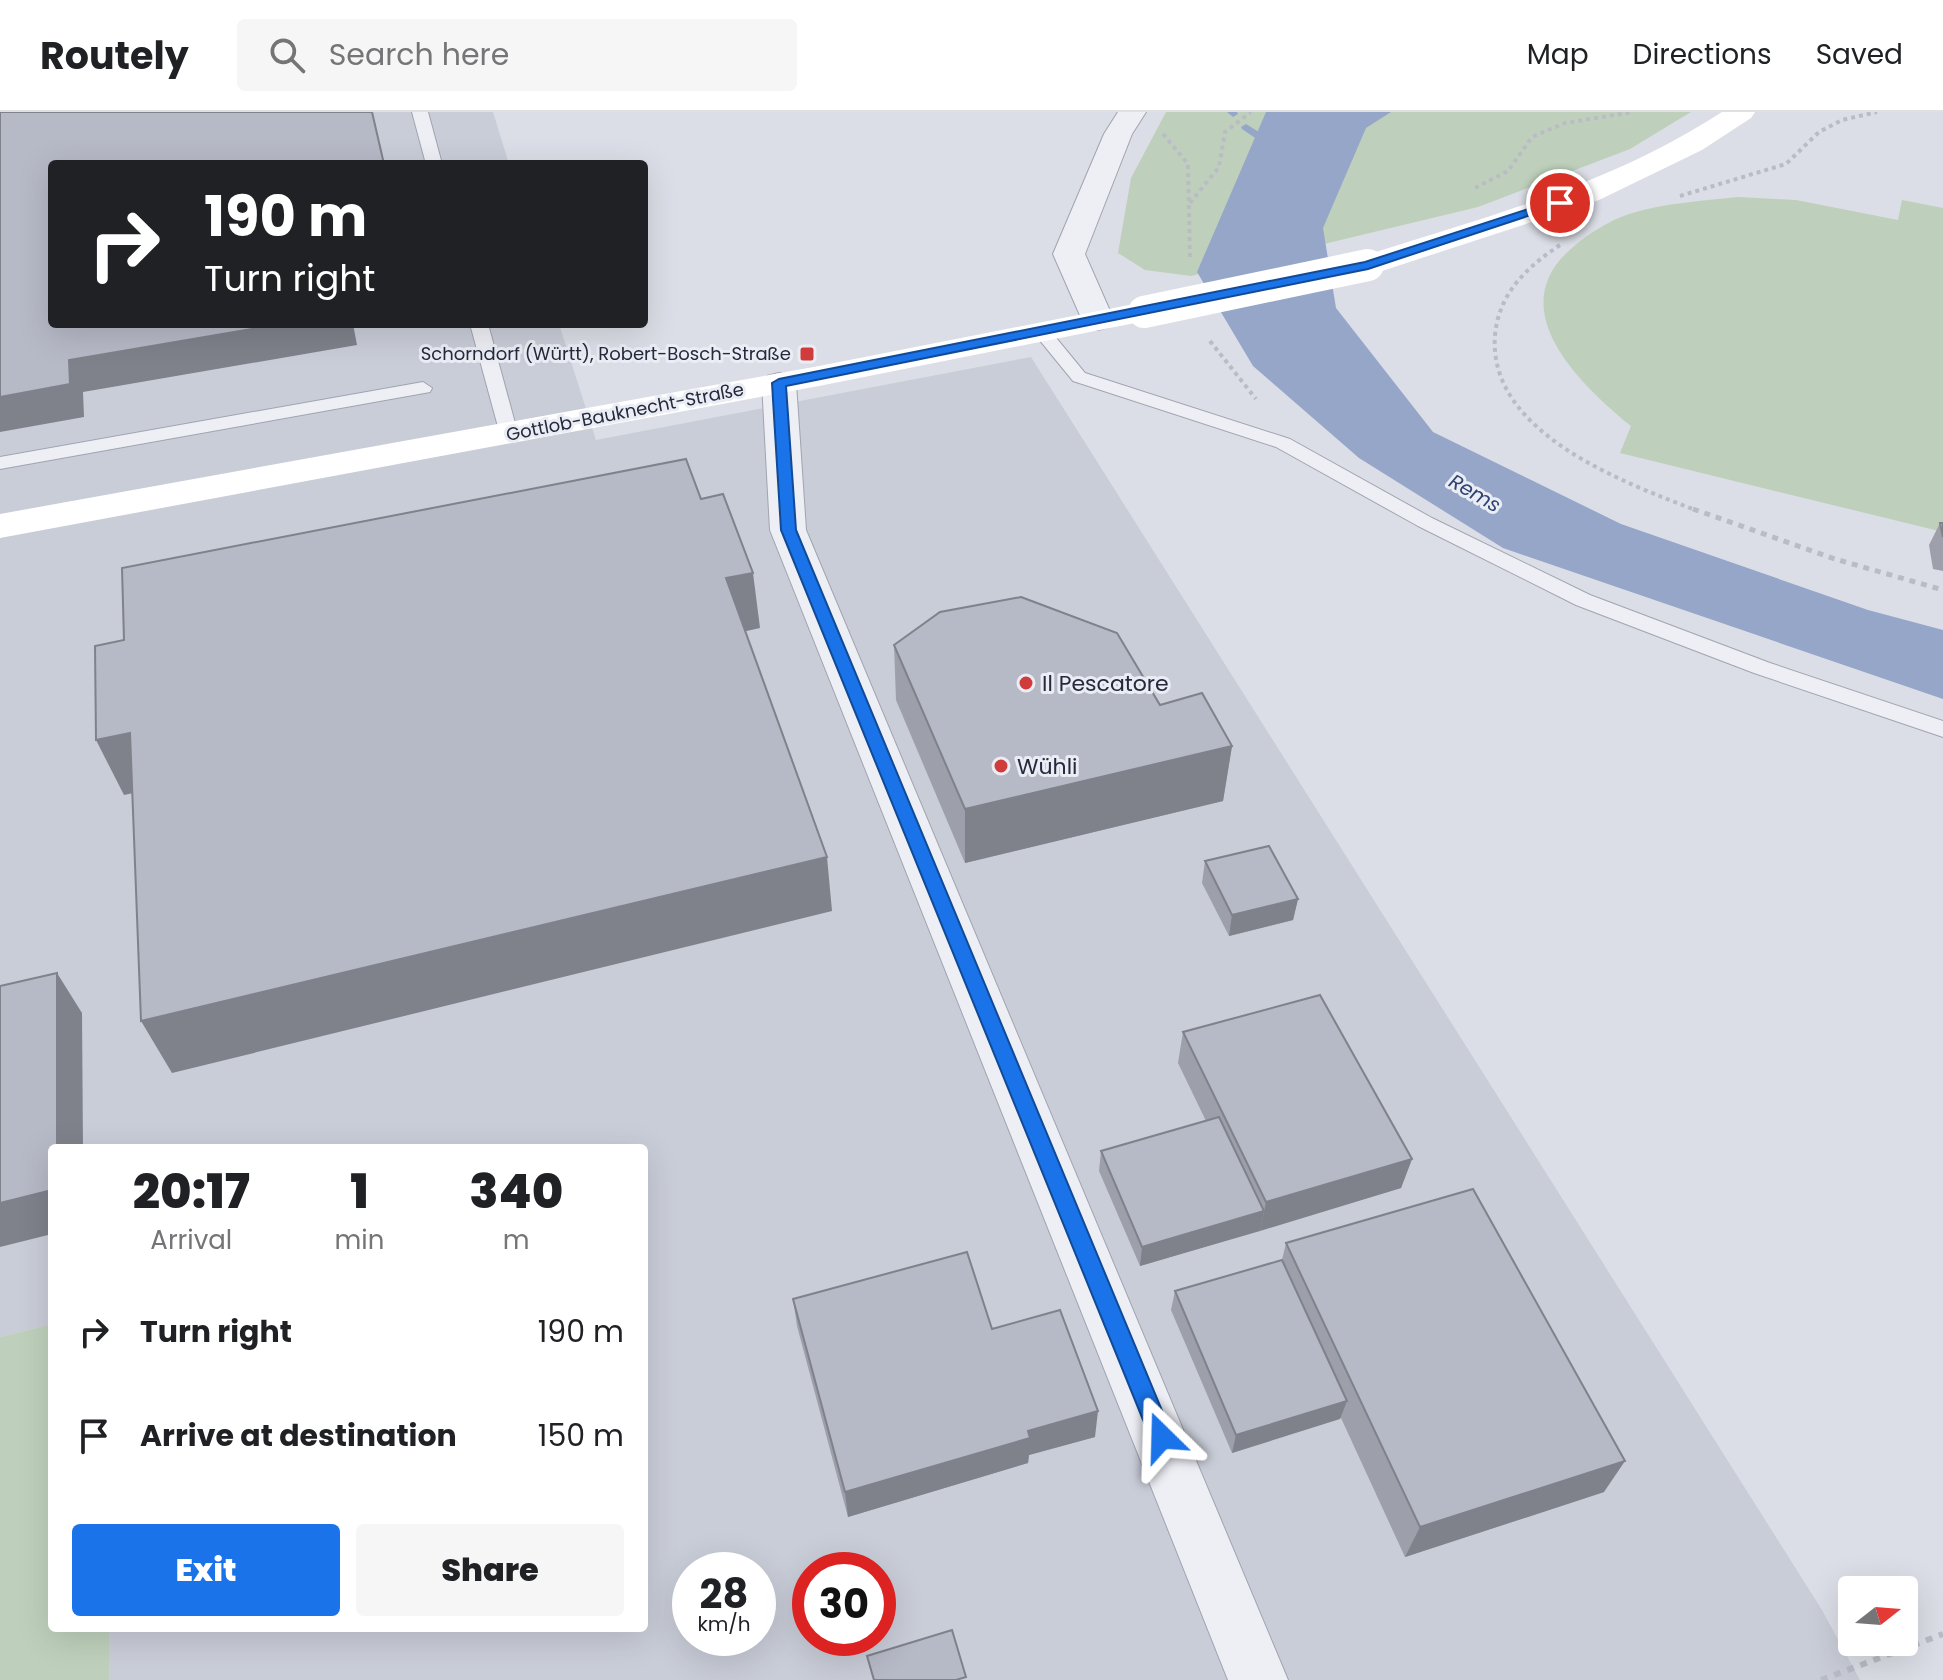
<!DOCTYPE html>
<html lang="en">
<head>
<meta charset="utf-8">
<style>
  body { margin:0; font-family:Poppins,sans-serif; background:#f6f6f6; color:#202124; height:100vh; display:flex; flex-direction:column; font-size:30px; white-space:nowrap }
  * { box-sizing:border-box; margin:0 }
  p { font-size:26px; color:#757577 }
  .icon { flex:none; width:44px; height:44px; fill:none; stroke:currentColor; stroke-width:2; stroke-linecap:round; stroke-linejoin:round }
  .map { position:relative; flex:1; overflow:hidden }
  .sheet { position:absolute; left:48px; top:1032px; width:600px; height:488px; display:flex; flex-direction:column; background:#fff; border-radius:8px; box-shadow:0 8px 32px #0002 }
  .sheet>* { flex:none }
  .hud { position:absolute; left:48px; top:48px; width:600px; height:168px; border-radius:8px; box-shadow:0 8px 32px #0002; background:#202124; color:#fff; overflow:hidden }
  .needle { width:52px; rotate:73deg }
  .fabs { position:absolute; left:1838px; top:1464px; display:grid; gap:16px }
  .fabs a { display:grid; place-items:center; width:80px; height:80px; border-radius:8px; background:#fff; box-shadow:0 8px 32px #0002; font-size:40px }
  .speed { position:absolute; left:672px; top:1440px; display:flex; gap:16px; font-size:40px; font-weight:700; text-align:center }
  .speed>* { display:grid; place-content:center; width:104px; height:104px; border-radius:50%; background:#fff; box-shadow:0 8px 32px #0002; line-height:1 }
  .speed small { font-size:20px; font-weight:400 }
  .speed .limit { border:12px solid #d22; background:#fff; color:#111 }
  .pin { position:absolute; display:grid; place-items:center; width:68px; height:68px; color:#fff; margin:-34px; border:4px solid #fff; border-radius:50%; box-shadow:0 2px 8px #0007 }
  .me { position:absolute; width:88px; margin:-44px; rotate:338deg; stroke-linejoin:round; filter:drop-shadow(0 0 6px #0008) }
  .turn { display:flex; align-items:center; gap:28px; height:168px; padding:0 24px; font-size:36px }
  .turn .icon { width:104px; height:104px; stroke-width:2.5 }
  .turn b { display:block; font-size:56px; line-height:68px }
  .eta { display:flex; justify-content:space-evenly; align-items:center; height:136px; text-align:center }
  .eta b { font-size:48px; font-weight:800; line-height:56px }
  .primary-button { display:flex; gap:16px; margin-top:auto; padding:16px 24px }
  .primary-button a { flex:1; height:92px; border-radius:8px; background:#1a73e8; color:#fff; font-size:32px; font-weight:800; line-height:92px; text-align:center }
  .primary-button a+a { background:#f6f6f6; color:#202124 }
  ul { padding:0; list-style:none }
  li { display:flex; align-items:center; gap:24px; height:104px; padding:0 24px }
  li div { flex:1 }
  li b { display:block; font-size:30px }
  li em { font-style:normal }
  header { display:flex; align-items:center; gap:48px; box-sizing:border-box; height:112px; padding:0 40px; background:#fff; border-bottom:2px solid #e0e0e0 }
  header strong { font-size:38px }
  nav { display:flex; gap:44px; margin-inline-start:auto; font-size:28px }
  .search { width:560px; height:72px; background:#f6f6f6; display:flex; align-items:center; gap:20px; box-sizing:border-box; padding:0 28px; border-radius:8px; color:#757577; font-size:30px }
  .map>svg:first-child { display:block }
</style>
</head>
<body>
<header>
<strong>Routely</strong>
<div class="search"><svg class="icon" aria-label="search" viewBox="0 0 24 24"><circle cx="10" cy="10" r="6"/><path d="M15 15l6 6"/></svg>Search here</div>
<nav><a>Map</a><a>Directions</a><a>Saved</a></nav>
</header>
<div class="map">
<svg width="1943" height="1568" viewBox="0 0 1943 1568">
  <rect width="100%" height="100%" fill="#dbdee6"/>
  <!-- built -->
  <path fill="#c9cdd8" fill-rule="evenodd" d="M0,0H493L509,52H52V212H559L596,328L1031,245L1822,1498L1860,1568H109V1516H644V1036H52V1212L0,1225ZM690,1458H758V1526H690ZM810,1458H878V1526H810Z"/>
  <!-- green -->
  <g fill="#bed0bc">
    <polygon points="1166,0 1691,0 1630,37 1478,95 1191,164 1145,158 1118,141 1131,66"/>
    <path d="M1738,85L1796,88L1898,108L1902,88L1943,96V420L1620,341L1631,314C1581,273 1500,197 1572,136C1588,122 1608,109 1629,102C1664,91 1701,89 1738,85Z"/>
    <polygon points="52,1212 52,1516 109,1516 109,1568 0,1568 0,1225"/>
  </g>
  <!-- water -->
  <polygon fill="#95a6c8" points="1266,0 1391,0 1366,16 1323,116 1336,196 1433,320 1621,412 1868,498 1943,518 1943,587 1503,436 1359,346 1253,254 1197,160"/>
  <g fill="none" stroke-linecap="round" stroke-linejoin="round">
    <!-- stream -->
    <g fill="#95a6c8" fill-rule="evenodd">
      <polygon points="1227,0 1237,0 1238,2 1233,5"/>
      <polygon points="1246,12 1278,32 1278,36 1270,36 1242,17 1241,15"/>
    </g>
    <defs>
      <g id="lane">
        <polygon points="412,0 428,0 442,52 426,52"/>
        <polygon points="470,212 488,212 518,322 516,326 509,328 500,322"/>
        <polygon points="1042,215 1048,216 1085,261 1290,327 1432,406 1590,483 1770,551 1943,609 1943,625 1754,561 1576,493 1418,414 1276,335 1073,269 1033,220"/>
        <polygon points="423,270 432,276 430,280 0,357 0,345"/>
      </g>
      <g id="street">
        <polygon points="1118,0 1146,0 1132,22 1085,142 1114,208 1109,215 1098,218 1087,215 1082,208 1053,142 1104,22"/>
        <polygon points="779,261 791,264 796,271 806,418 1288,1568 1228,1568 770,418 762,271 767,264"/>
      </g>
    </defs>
    <!-- lane casing -->
    <use href="#lane" stroke="#a1a4b0" stroke-width="2"/>
    <!-- street casing -->
    <use href="#street" stroke="#a1a4b0" stroke-width="2"/>
    <!-- path-far2 -->
    <g stroke="#babcc5" stroke-width="4" stroke-dasharray="4 4" stroke-linecap="butt">
      <polyline points="1163,22 1188,52 1190,147"/>
      <polyline points="1475,76 1508,59 1532,25 1565,11 1633,0"/>
      <polyline points="1680,84 1786,52 1819,20 1842,8 1877,0"/>
      <polyline points="1190,91 1219,55 1225,20 1251,0"/>
      <path d="M1560,133C1527,155 1499,181 1495,223C1487,321 1625,371 1698,399"/>
      <polyline points="1210,229 1256,287"/>
    </g>
    <!-- path-far1 -->
    <polyline stroke="#babcc5" stroke-width="5" stroke-dasharray="6 6" stroke-linecap="butt" points="1693,397 1835,447 1943,478"/>
    <!-- path -->
    <polyline stroke="#babcc5" stroke-width="6" stroke-dasharray="7 7" stroke-linecap="butt" points="1821,1568 1943,1522"/>
    <!-- lane -->
    <use href="#lane" fill="#eeeff5" fill-rule="evenodd"/>
    <!-- street -->
    <use href="#street" fill="#eeeff5" fill-rule="evenodd"/>
    <!-- secondary -->
    <g fill="#fff" fill-rule="evenodd">
      <path d="M1722,0H1755L1751,6L1702,38L1599,88L1379,160L1368,162L1357,160L1352,153L1357,146C1485,105 1608,74 1722,0Z"/>
      <polygon points="1144,190 1155,193 1160,200 1155,207 819,274 0,426 0,402 819,254"/>
    </g>
    <!-- secondary-bridge -->
    <polyline stroke="#fff" stroke-width="32" points="1144,200 1368,153"/>
  </g>
  <!-- wall -->
  <g fill="#9d9faa">
    <polygon points="1940,411 1943,411 1943,459 1933,457 1929,433"/>
    <polygon points="894,533 1160,593 1232,634 1223,689 965,751 896,588"/>
    <polygon points="1205,749 1298,787 1293,808 1229,824 1202,771"/>
    <polygon points="1183,920 1412,1047 1401,1076 1140,1154 1099,1059 1101,1039 1206,1009 1178,951"/>
    <polygon points="1286,1131 1604,1380 1405,1445 1341,1306 1232,1341 1171,1198 1175,1179 1282,1148"/>
    <polygon points="793,1187 992,1217 1095,1325 1029,1343 1028,1351 848,1405 797,1214"/>
  </g>
  <!-- shaded-wall -->
  <g fill="#7f828b">
    <polygon points="281,212 353,212 357,233 83,280 84,305 0,320 0,285 69,248"/>
    <polygon points="753,461 760,516 733,522 726,466"/>
    <polygon points="130,621 157,676 124,683 96,628"/>
    <polygon points="1232,634 1223,689 965,751 965,697"/>
    <polygon points="827,745 832,799 172,961 141,909"/>
    <polygon points="1298,787 1293,808 1229,824 1232,803"/>
    <polygon points="57,861 82,901 83,1036 57,1036"/>
    <polygon points="1412,1047 1401,1076 1260,1119 1266,1090"/>
    <polygon points="52,1078 52,1122 0,1135 0,1091"/>
    <polygon points="1264,1099 1260,1119 1140,1154 1142,1135"/>
    <polygon points="1347,1289 1340,1307 1232,1341 1236,1323"/>
    <polygon points="1098,1299 1095,1325 1029,1343 1028,1351 848,1405 845,1380 1028,1319"/>
    <polygon points="1625,1349 1604,1380 1405,1445 1420,1415"/>
  </g>
  <!-- building -->
  <g fill="#b6b9c6" stroke="#7f828b" stroke-width="2">
    <polygon points="0,0 372,0 384,52 52,52 52,212 281,212 69,248 70,272 0,285"/>
    <polygon points="686,347 701,387 723,382 753,461 726,466 827,745 141,909 130,621 96,628 95,534 124,528 122,456"/>
    <polygon points="1940,411 1943,411 1943,425"/>
    <polygon points="1021,485 1117,521 1160,593 1202,581 1232,634 965,697 894,533 940,500"/>
    <polygon points="1269,734 1298,787 1232,803 1205,749"/>
    <polygon points="57,861 57,1036 52,1036 52,1078 0,1091 0,874"/>
    <polygon points="1320,883 1412,1047 1266,1090 1183,920"/>
    <polygon points="1219,1005 1264,1099 1142,1135 1101,1039"/>
    <polygon points="1473,1077 1625,1349 1420,1415 1286,1131"/>
    <polygon points="967,1140 992,1217 1060,1198 1098,1299 1028,1319 1030,1326 845,1380 793,1187"/>
    <polygon points="1282,1148 1347,1289 1236,1323 1175,1179"/>
    <polygon points="952,1518 966,1565 956,1568 874,1568 867,1544"/>
  </g>
  <!-- route -->
  <polygon fill="#1a73e8" stroke="#114b97" stroke-width="2" points="1556,88 1567,91 1368,157 786,274 796,418 1173,1325 1170,1333 1162,1336 1154,1333 1150,1325 781,418 772,271 779,267 1365,150"/>
  <!-- markers -->
  <g fill="#d03c3c" stroke="#ebedf4" stroke-width="3">
    <rect x="799" y="234" width="16" height="16" rx="4"/>
    <circle cx="1026" cy="571" r="8"/>
    <circle cx="1001" cy="654" r="8"/>
  </g>
  <g text-anchor="middle" stroke-width="6" stroke-linejoin="round" paint-order="stroke">
    <!-- far-poi labels -->
    <g font-size="18" fill="#252a3c" stroke="#ebedf4" text-anchor="end">
      <text x="791" y="248">Schorndorf (Württ), Robert-Bosch-Straße</text>
    </g>
    <!-- far-street labels -->
    <g font-size="18" fill="#252a3c" stroke="#ebedf4">
      <text transform="translate(625 300) rotate(-11)" y="6">Gottlob-Bauknecht-Straße</text>
    </g>
    <!-- far-water labels -->
    <g font-size="20" font-style="italic" fill="#2f4271" stroke="#ebedf4">
      <text transform="translate(1475 381) rotate(30)" y="7">Rems</text>
    </g>
    <!-- poi labels -->
    <g font-size="22" fill="#252a3c" stroke="#ebedf4" text-anchor="start">
      <text x="1042" y="579">Il Pescatore</text>
      <text x="1017" y="662">Wühli</text>
    </g>
  </g>
</svg>
<div class="fabs">
<a><svg class="needle" viewBox="-14 -14 28 28"><path d="M0-13l5 13h-10z" fill="#e53935"/><path d="M0 13l5-13h-10z" fill="#757577"/></svg></a>
</div>
<div class="speed"><div>28<small>km/h</small></div><div class="limit">30</div></div>
<div class="pin" style="left:1560px;top:91px;background:#d93025"><svg class="icon" aria-label="arrive" viewBox="0 0 24 24"><path d="M6 21V4h12l-3 4 3 4H6"/></svg></div>
<svg class="me" style="left:1162px;top:1325px" viewBox="-20 -20 40 40"><path d="M0-17L14 15 0 8-14 15z" fill="#1a73e8" stroke="#fff" stroke-width="4"/></svg>
<div class="hud">
<div class="turn"><svg class="icon" aria-label="right" viewBox="0 0 24 24"><path d="M7 20v-9h11M14 6l5 5-5 5"/></svg><div><b>190 m</b>Turn right</div></div>
</div>
<section class="sheet">
<div class="eta">
<div><b>20:17</b><p>Arrival</p></div>
<div><b>1</b><p>min</p></div>
<div><b>340</b><p>m</p></div>
</div>
<ul>
<li><svg class="icon" aria-label="right" viewBox="0 0 24 24"><path d="M7 20v-9h11M14 6l5 5-5 5"/></svg><div><b>Turn right</b></div><em>190 m</em></li>
<li><svg class="icon" aria-label="arrive" viewBox="0 0 24 24"><path d="M6 21V4h12l-3 4 3 4H6"/></svg><div><b>Arrive at destination</b></div><em>150 m</em></li>
</ul>
<div class="primary-button"><a>Exit</a><a>Share</a></div>
</section>
</div>
</body>
</html>
